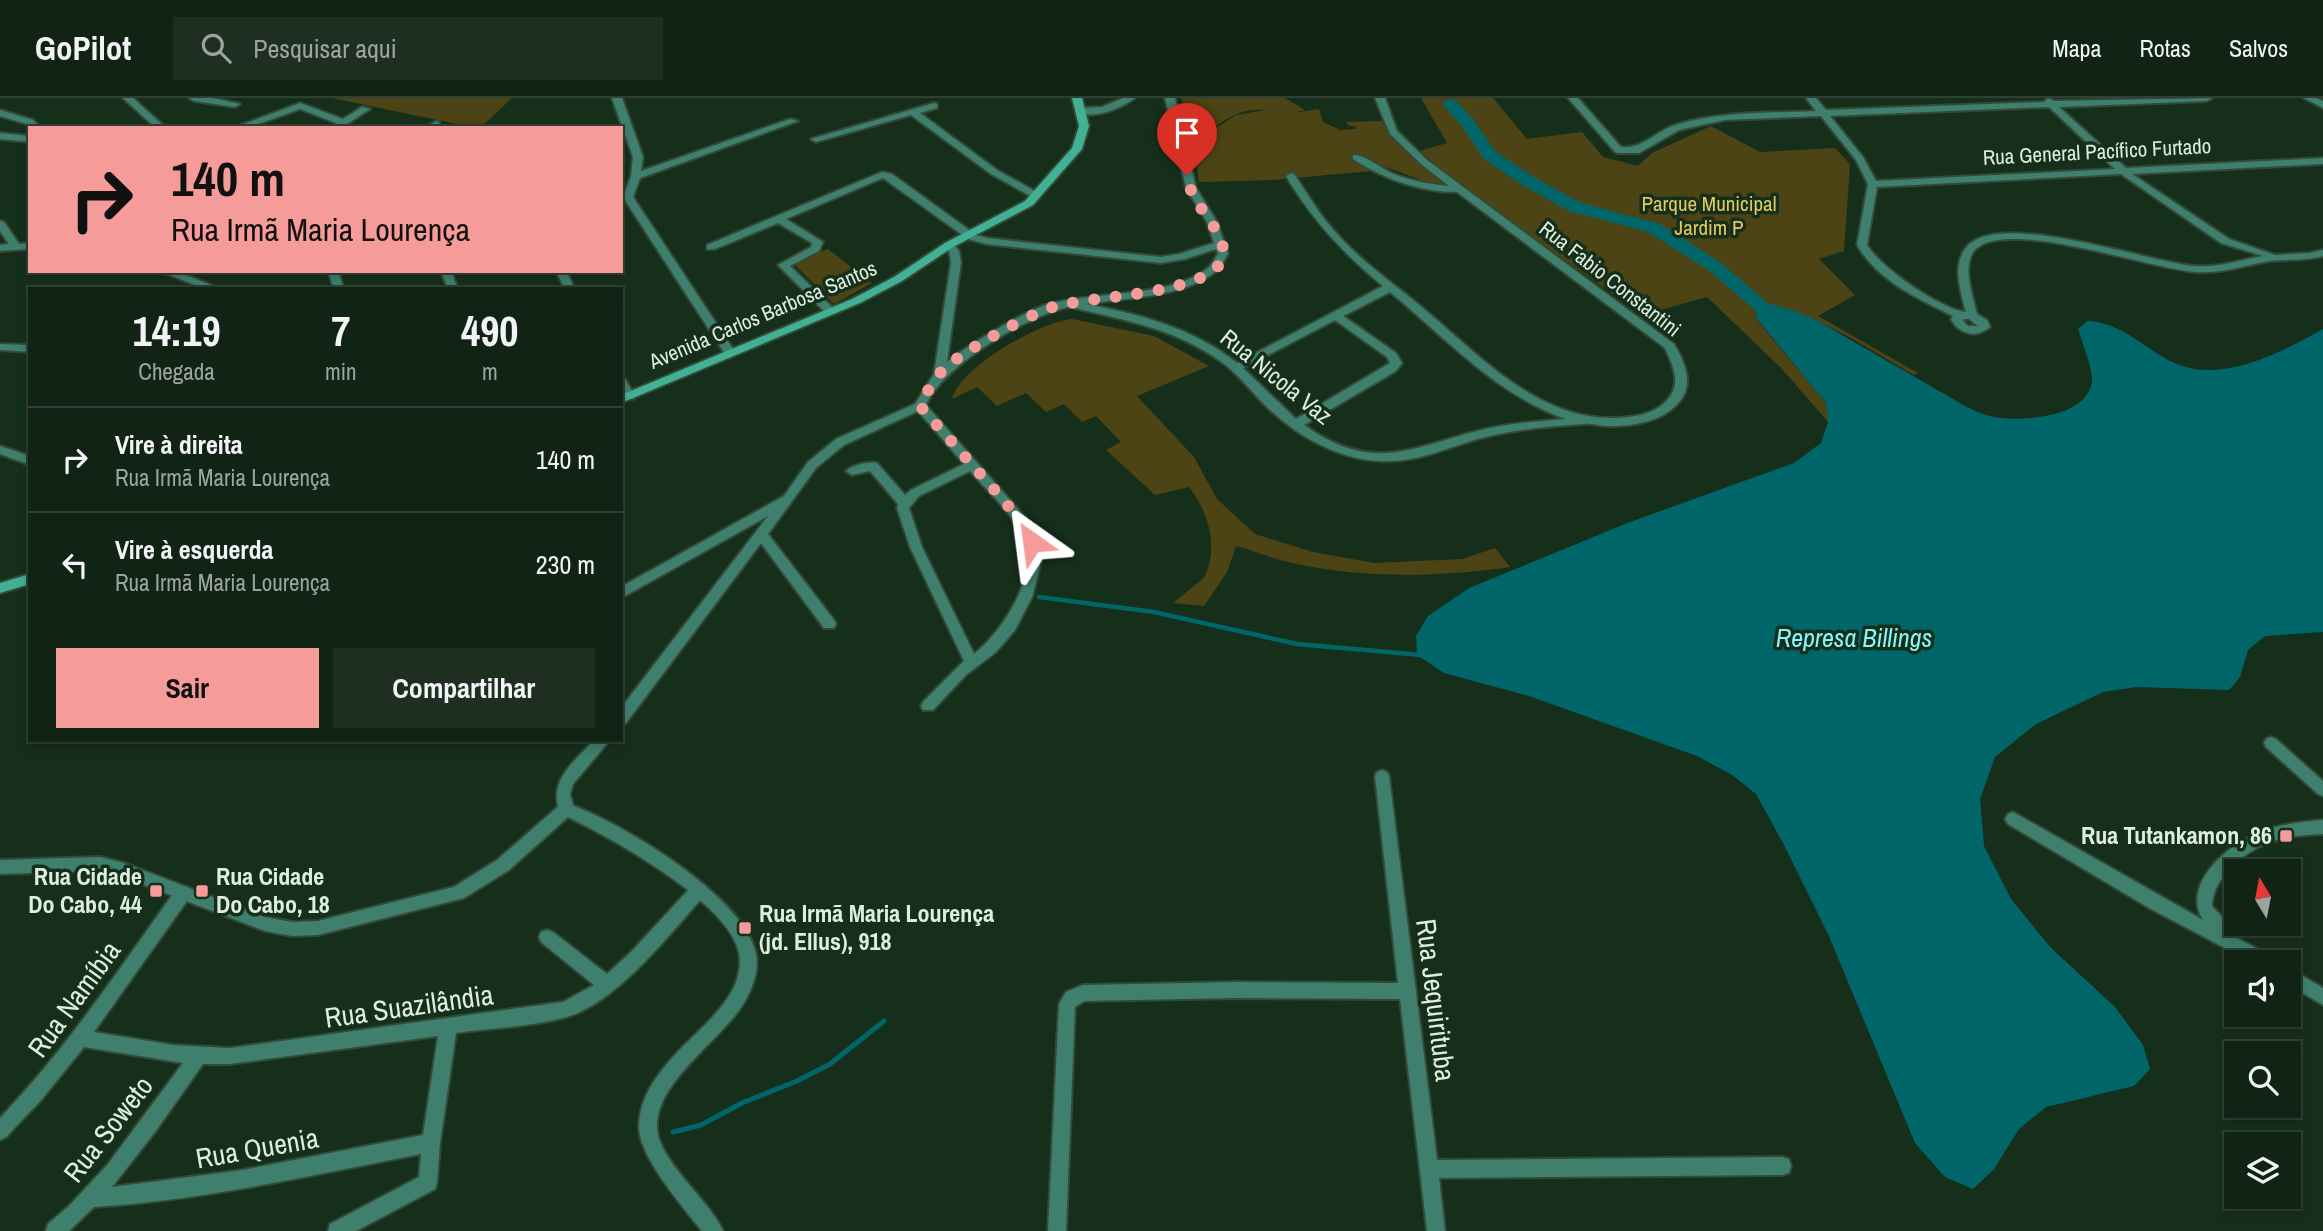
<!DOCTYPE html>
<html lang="pt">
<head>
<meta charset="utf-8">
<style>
  body { margin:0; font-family:"Archivo Narrow",sans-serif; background:#1e2f22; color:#f1f3f6; height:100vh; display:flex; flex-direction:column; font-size:26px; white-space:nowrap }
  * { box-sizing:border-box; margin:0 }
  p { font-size:23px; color:#9ca4a0 }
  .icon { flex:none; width:38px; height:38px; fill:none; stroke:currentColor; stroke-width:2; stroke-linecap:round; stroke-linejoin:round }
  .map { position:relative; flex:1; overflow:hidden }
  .drawer { position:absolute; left:28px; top:189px; width:595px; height:455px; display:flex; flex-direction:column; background:#102314; border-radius:0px; box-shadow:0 4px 10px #0003,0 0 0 2px #304034 }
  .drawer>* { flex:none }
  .banner { position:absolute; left:28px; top:28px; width:595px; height:147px; border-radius:0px; box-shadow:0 4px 10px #0003,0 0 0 2px #304034; background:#f59b99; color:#111; overflow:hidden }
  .needle { width:46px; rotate:350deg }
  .buttons { position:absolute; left:2224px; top:761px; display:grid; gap:14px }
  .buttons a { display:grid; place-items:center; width:77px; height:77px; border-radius:0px; background:#102314; box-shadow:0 4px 10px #0003,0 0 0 2px #304034; font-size:35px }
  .pin { position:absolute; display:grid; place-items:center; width:60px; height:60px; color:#fff; margin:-72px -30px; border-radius:50% 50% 50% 0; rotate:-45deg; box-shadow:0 0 7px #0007 }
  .pin .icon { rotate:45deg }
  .me { position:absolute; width:77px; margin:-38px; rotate:329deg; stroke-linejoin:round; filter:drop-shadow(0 0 5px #0008) }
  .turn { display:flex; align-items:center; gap:24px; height:147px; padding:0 28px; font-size:32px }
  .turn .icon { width:91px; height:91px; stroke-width:2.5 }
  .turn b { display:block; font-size:49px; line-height:60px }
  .eta { display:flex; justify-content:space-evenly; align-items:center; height:119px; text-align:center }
  .eta b { font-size:42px; font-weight:700; line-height:49px }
  .primary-button { display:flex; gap:14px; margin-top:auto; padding:14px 28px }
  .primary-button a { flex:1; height:80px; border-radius:0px; background:#f59b99; color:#111; font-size:28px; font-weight:700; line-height:80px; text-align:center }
  .primary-button a+a { background:#1e2f22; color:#f1f3f6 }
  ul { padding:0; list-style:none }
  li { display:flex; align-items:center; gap:21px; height:105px; padding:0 28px; border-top:2px solid #304034 }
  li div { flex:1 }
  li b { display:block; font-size:26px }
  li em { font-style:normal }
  header { display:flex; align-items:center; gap:42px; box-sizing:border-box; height:98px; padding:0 35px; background:#102314; border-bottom:2px solid #304034 }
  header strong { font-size:33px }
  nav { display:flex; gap:38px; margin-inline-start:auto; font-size:24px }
  .search { width:490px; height:63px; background:#1e2f22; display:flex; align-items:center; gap:18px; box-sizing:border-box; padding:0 24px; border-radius:0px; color:#9ca4a0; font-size:26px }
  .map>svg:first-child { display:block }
</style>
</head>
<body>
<header>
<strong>GoPilot</strong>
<div class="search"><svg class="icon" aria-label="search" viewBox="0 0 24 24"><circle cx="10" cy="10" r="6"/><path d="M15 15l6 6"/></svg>Pesquisar aqui</div>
<nav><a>Mapa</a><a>Rotas</a><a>Salvos</a></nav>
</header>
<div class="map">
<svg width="2323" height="1133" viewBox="0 0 2323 1133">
  <rect width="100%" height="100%" fill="#162f1b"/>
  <!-- green -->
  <g fill="#4d4415">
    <polygon points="332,0 512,0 480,30 476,30"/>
    <path d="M1181,0H1285L1305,12L1292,15L1319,11L1323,24L1340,32L1356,31L1355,28H1349L1346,24L1382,23L1388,33L1448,87L1427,84L1380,67L1372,73L1272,82L1199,84L1192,39L1205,37L1236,17L1266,12C1224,9 1221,35 1192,38Z"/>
    <path d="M1421,0H1493L1527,41L1582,34L1603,59L1638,68L1652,55L1711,28L1760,54L1835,50L1850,66L1844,153L1819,161L1855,197L1818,218L1918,275L1914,277C1883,260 1786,194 1755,213L1757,222L1826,305L1828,324L1782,271L1707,199L1642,217L1453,82L1420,53L1447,45Z"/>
    <polygon points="828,151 872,185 834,206 793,165"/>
    <path d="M1072,221L1154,238L1209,268L1137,298L1194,359L1217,401L1255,436L1313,454L1374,465L1462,461L1495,450L1510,469C1440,479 1363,481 1293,465C1274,461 1255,453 1236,448L1227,474L1204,508L1173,505L1204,480C1219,450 1209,415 1189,389L1155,397L1106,352L1121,344L1096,318L1082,324L1064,306L1046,314L1026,295L997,308L977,289L952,301C960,269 1040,224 1072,221Z"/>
  </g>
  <!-- water -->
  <path fill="#00666a" d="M1770,206L1795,213L1818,223L1965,308C1973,312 1981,316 1990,318C2018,325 2089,320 2092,283C2093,271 2082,244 2078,231L2087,223C2115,224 2135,241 2158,256C2211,293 2274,258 2323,231V534L2265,538L2248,552L2240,579L2229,592L2136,589L2103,594L2036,626L1995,659L1980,701L1984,748L2011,801L2051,850L2115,909L2143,947L2150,971L2134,988L2046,1009L2019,1031L1994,1071L1973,1091L1945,1079L1915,1045L1828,836L1783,745L1756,696L1732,677L1697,658L1532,599L1444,575L1417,557L1416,538L1428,518L1469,490L1630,424L1794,365L1821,345L1828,324L1826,305L1757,221L1755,213Z"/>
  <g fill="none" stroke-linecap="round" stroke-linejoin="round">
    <!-- stream-far1 -->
    <polyline stroke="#00666a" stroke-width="4.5" points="1039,499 1154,514 1297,546 1422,557"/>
    <!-- stream -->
    <polyline stroke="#00666a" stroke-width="5" points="673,1034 701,1027 742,1005 797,983 830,966 884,923"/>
    <!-- river -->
    <polygon fill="#00666a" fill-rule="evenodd" points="1450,1 1456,3 1473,21 1496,54 1534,79 1581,105 1660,126 1720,164 1771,208 1769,212 1755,212 1708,172 1648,134 1569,113 1522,87 1484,61 1461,27 1442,6"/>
    <defs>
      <g id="minor">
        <polygon points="123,0 133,0 166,30 156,30"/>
        <polygon points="189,0 213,0 240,6 235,9 194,3"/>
        <polygon points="612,0 622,0 643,59 641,73 790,21 798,23 640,80 633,99 735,254 733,256 725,256 623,99 631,78 633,59"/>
        <path d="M1123,0H1135C1120,11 1092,23 1075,13L1080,10L1102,9Z"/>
        <path d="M1165,0H1175L1196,90L1217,124L1228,156C1224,162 1221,170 1215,174C1184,199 1125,200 1086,206C1139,216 1193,230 1237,265L1383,188C1344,156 1312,122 1286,78L1291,75L1294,76C1308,97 1320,118 1338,137C1365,167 1400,190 1431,217C1484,262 1541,323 1617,320C1632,319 1650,317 1662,307C1683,290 1675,271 1665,250L1457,94C1420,94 1384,81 1353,61V57C1365,56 1381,71 1394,76C1411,83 1430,86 1449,88L1421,66L1390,36L1375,0H1385L1397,33L1427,62L1674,246C1684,263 1695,286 1679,304C1663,324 1630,329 1606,328C1599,328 1591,325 1585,326C1553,328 1520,331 1490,338C1457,345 1426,362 1392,363C1374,364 1356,361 1340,355C1311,345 1286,328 1265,307C1251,293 1239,277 1223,265C1179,232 1128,223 1075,210L1074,208C1032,214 943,267 926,307L1025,419L1038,444L1041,464L1032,499L1015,532L996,554L966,577L933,612H923L921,608L923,604L964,563L910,449L897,410L898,406L870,373L852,377L846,373C852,367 869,363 877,365L905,397L911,392L964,366L918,313L844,347L816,370L768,436L834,522L836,526L834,530H824L761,445L626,625L621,627V610L768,418L621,500V489L784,398L808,364L836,341L915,306L934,276L951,164L949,153L944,147L945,145H953L959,153L961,164L947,264C968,247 1021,215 1046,207C1091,193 1174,200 1209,169C1212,166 1215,160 1218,156L1216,151L1185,161L1161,165L986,146L968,141L883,80L786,121L823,144L819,153L790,168L835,212V216H827L778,167L811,149L812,145L778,125L715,151H707V147L882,74L892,76L976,137L987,140L1161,159L1179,156L1214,145L1207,124L1186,90ZM1390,194C1445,239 1496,297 1566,321C1541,323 1515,325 1490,330C1416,346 1377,379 1304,327L1396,273L1402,265L1396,255L1343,218ZM1335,222L1387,259L1390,265L1296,321L1243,270ZM970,373C988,394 1014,416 1024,442C1039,478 1002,534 974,556L922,449L909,410L919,398Z"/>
        <path d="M1568,0H1578L1621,49C1643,51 1655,34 1675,27C1721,13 1769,15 1816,13L1806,0H1816L1826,12L2044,4L2048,0L2054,3L2212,0L2207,3L2059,9L2126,70L2323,60V66L2132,76L2229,141L2275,157L2309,155L2323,152V158C2305,163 2288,161 2270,163C2245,167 2222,176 2196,174C2149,171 2013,121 1977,150C1960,164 1973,199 1977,216L1987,222L1990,229C1976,241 1959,236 1951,221L1953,218C1917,200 1878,183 1857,147L1868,86L1856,62L1821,18L1725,22L1679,32L1639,55H1618L1615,54ZM2049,9L2115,71L1876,83L1863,59L1830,18ZM2121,76L2221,145L2263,158C2240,162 2218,170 2194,168C2148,164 1994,109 1965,151C1952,169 1961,195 1966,214C1940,211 1881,170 1867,147L1877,89ZM1964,221H1969L1978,228H1968L1963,223Z"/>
        <polygon points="2304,0 2316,0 2323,3 2323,10"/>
        <polygon points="300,5 343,21 362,9 370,11 341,30 334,30 332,28 336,25 300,11 247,30 233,30"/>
        <polygon points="934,5 937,6 937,10 920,15 997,72 1040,96 1040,100 1034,100 991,76 911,17 816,44 811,41"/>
        <polygon points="0,12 33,22 41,30 31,30 27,26 0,18"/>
        <polygon points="436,23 439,24 439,28 425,30"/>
        <polygon points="0,35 30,38 30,44 0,41"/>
        <polygon points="0,123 4,124 19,146 30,145 30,151 0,153 0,147 9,146 0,133"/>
        <polygon points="160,173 176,173 221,191 205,191"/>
        <polygon points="328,173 338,173 344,191 334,191"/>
        <polygon points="441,173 451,173 458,191 448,191"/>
        <polygon points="556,173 566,173 575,191 565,191"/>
        <polygon points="0,246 30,247 30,254 0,252"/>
        <polygon points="621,280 625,281 635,298 633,301 625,301 621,295"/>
        <polygon points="2271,639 2276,641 2323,683 2323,698 2318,696 2266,649 2264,645 2266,641"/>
        <path d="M594,642H610L573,686L570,696L574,711L571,716L566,717L561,716C546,684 574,664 594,642Z"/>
        <polygon points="1382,672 1387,674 1389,678 1437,1062 1782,1059 1789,1061 1791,1068 1789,1075 1782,1077 1439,1080 1445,1133 1427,1133 1400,901 1236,900 1084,903 1075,909 1066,1133 1048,1133 1059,906 1066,894 1083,887 1236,884 1398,885 1375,678 1377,674"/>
        <path d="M2013,714L2203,822C2181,787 2227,747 2258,735C2279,726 2301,724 2323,722V736C2305,737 2285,738 2268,745C2244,754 2212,781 2212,808L2234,832L2235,839L2273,859L2275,864H2252L2151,811L2008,726L2005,721L2008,716Z"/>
        <path d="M699,785L705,787L707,792L705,797C669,836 616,907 563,920C529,929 491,930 456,935L440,1045L437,1084L435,1091L356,1133H328L330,1126L419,1079L421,1056C313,1077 204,1102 94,1109L69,1133H46L48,1126L70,1107L108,1066L183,965L84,949L42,1001L6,1039L0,1042V1020C67,950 121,869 177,790L183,788L189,790L191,795L189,800L94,934L173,947L230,950L563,904L594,887L541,844L539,839L541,834L547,832L553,834L607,876L631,854L693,787ZM438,938L423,1037L243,1072L112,1089L155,1034L203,966H230Z"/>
        <polygon points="2289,870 2323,890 2323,907 2289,887"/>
      </g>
      <g id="tertiary">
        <polygon points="0,348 30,358 30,367 0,356"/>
        <path d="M566,705C619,723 739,795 755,852C760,869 754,887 745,903C723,942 654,983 657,1031C659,1063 711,1104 723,1133H702C684,1110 639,1059 639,1029C639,986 679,953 707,925C725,906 744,884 739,855C730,805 611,740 568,719L509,772L464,800L318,837L292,838L265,833L123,779L100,773L0,776V762L100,759L124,765L265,819L292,824L318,823L454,789L497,762L561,706Z"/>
      </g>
      <g id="secondary">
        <polygon points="1072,0 1082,0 1089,28 1082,51 1033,107 953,149 902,183 860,205 621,305 621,297 852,201 894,179 945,145 1025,103 1072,50 1079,28"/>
        <polygon points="30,476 30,486 0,495 0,485"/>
      </g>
    </defs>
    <!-- minor casing -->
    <use href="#minor" stroke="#324a36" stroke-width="4"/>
    <!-- tertiary casing -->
    <use href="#tertiary" stroke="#324a36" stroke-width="4"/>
    <!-- secondary casing -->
    <use href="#secondary" stroke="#324a36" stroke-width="4"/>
    <!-- minor -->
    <use href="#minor" fill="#3f7f6e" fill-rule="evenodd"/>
    <!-- tertiary -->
    <use href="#tertiary" fill="#3f7f6e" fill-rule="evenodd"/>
    <!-- secondary -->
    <use href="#secondary" fill="#41b095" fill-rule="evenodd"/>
  </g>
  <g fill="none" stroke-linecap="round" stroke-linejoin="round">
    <!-- route -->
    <path stroke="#f59b99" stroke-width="12" stroke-dasharray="0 21.6" d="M1032,444L1007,406L920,308L922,303C928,293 934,281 943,272C959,255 1030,216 1053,209C1085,198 1214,197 1223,159C1227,139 1201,113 1193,98C1190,91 1189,84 1187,77"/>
  </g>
  <!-- markers -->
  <g fill="#f59b99" stroke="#162f1b" stroke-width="2.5">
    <rect x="2279" y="731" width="14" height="14" rx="3.5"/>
    <rect x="149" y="786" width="14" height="14" rx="3.5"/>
    <rect x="195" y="786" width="14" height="14" rx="3.5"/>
    <rect x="738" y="823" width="14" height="14" rx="3.5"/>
  </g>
  <g text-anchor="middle" stroke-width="7" stroke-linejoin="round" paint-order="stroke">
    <!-- far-street labels -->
    <g font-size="21" fill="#ddeddf" stroke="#162f1b">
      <text transform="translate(2097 54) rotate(-3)" y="7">Rua General Pacífico Furtado</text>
      <text transform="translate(1610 181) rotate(38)" y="7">Rua Fabio Constantini</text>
      <text transform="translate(763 217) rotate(-23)" y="7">Avenida Carlos Barbosa Santos</text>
    </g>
    <!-- far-park labels -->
    <g font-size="21" fill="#e0ca60" stroke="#162f1b">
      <text x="1709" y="113">Parque Municipal<tspan x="1709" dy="24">Jardim P</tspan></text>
    </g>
    <!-- street labels -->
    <g font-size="24" fill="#ddeddf" stroke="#162f1b">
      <text transform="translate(1276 279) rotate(39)" y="8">Rua Nicola Vaz</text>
    </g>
    <!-- poi labels -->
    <g font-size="24" font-weight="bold" fill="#ddeddf" stroke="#162f1b" text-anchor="end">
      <text x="2272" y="746">Rua Tutankamon, 86</text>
      <text x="142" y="787">Rua Cidade<tspan x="142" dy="28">Do Cabo, 44</tspan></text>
      <text x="216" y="787" text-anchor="start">Rua Cidade<tspan x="216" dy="28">Do Cabo, 18</tspan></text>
      <text x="759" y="824" text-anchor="start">Rua Irmã Maria Lourença<tspan x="759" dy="28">(jd. Ellus), 918</tspan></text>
    </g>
    <!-- water labels -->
    <g font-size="26" font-style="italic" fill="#86f5fa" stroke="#162f1b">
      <text x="1854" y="549">Represa Billings</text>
    </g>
    <!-- near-street labels -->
    <g font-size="28" fill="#ddeddf" stroke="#162f1b">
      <text transform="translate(74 901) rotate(-54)" y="10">Rua Namíbia</text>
      <text transform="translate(1436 902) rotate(83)" y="10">Rua Jequirituba</text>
      <text transform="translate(409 908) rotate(-8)" y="10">Rua Suazilândia</text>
      <text transform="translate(108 1031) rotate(-52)" y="10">Rua Soweto</text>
      <text transform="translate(257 1050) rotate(-10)" y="10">Rua Quenia</text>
    </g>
  </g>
</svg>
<div class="buttons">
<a><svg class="needle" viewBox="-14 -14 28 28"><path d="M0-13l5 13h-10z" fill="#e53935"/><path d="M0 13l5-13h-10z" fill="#9ca4a0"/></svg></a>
<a><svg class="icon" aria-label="sound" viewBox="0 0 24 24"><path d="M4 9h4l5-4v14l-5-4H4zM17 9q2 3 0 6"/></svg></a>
<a><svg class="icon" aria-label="search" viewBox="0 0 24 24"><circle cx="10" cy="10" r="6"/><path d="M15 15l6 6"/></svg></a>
<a><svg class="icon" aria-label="layers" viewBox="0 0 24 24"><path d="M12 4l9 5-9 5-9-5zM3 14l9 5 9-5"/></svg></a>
</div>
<div class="pin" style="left:1187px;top:77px;background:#d93025"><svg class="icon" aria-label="arrive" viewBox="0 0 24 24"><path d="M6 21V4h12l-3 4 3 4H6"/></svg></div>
<svg class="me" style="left:1032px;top:444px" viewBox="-20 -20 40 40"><path d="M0-17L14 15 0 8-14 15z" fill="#f59b99" stroke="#fff" stroke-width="4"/></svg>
<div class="banner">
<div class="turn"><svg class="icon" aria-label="right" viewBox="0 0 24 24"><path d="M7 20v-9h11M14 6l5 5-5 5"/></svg><div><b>140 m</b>Rua Irmã Maria Lourença</div></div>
</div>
<section class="drawer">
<div class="eta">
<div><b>14:19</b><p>Chegada</p></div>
<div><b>7</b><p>min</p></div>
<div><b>490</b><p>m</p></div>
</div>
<ul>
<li><svg class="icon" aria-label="right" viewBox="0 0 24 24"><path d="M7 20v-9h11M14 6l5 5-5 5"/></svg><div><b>Vire à direita</b><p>Rua Irmã Maria Lourença</p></div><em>140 m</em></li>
<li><svg class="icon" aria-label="left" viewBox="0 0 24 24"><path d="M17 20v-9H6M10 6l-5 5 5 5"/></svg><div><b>Vire à esquerda</b><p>Rua Irmã Maria Lourença</p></div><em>230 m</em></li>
</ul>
<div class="primary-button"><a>Sair</a><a>Compartilhar</a></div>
</section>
</div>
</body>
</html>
